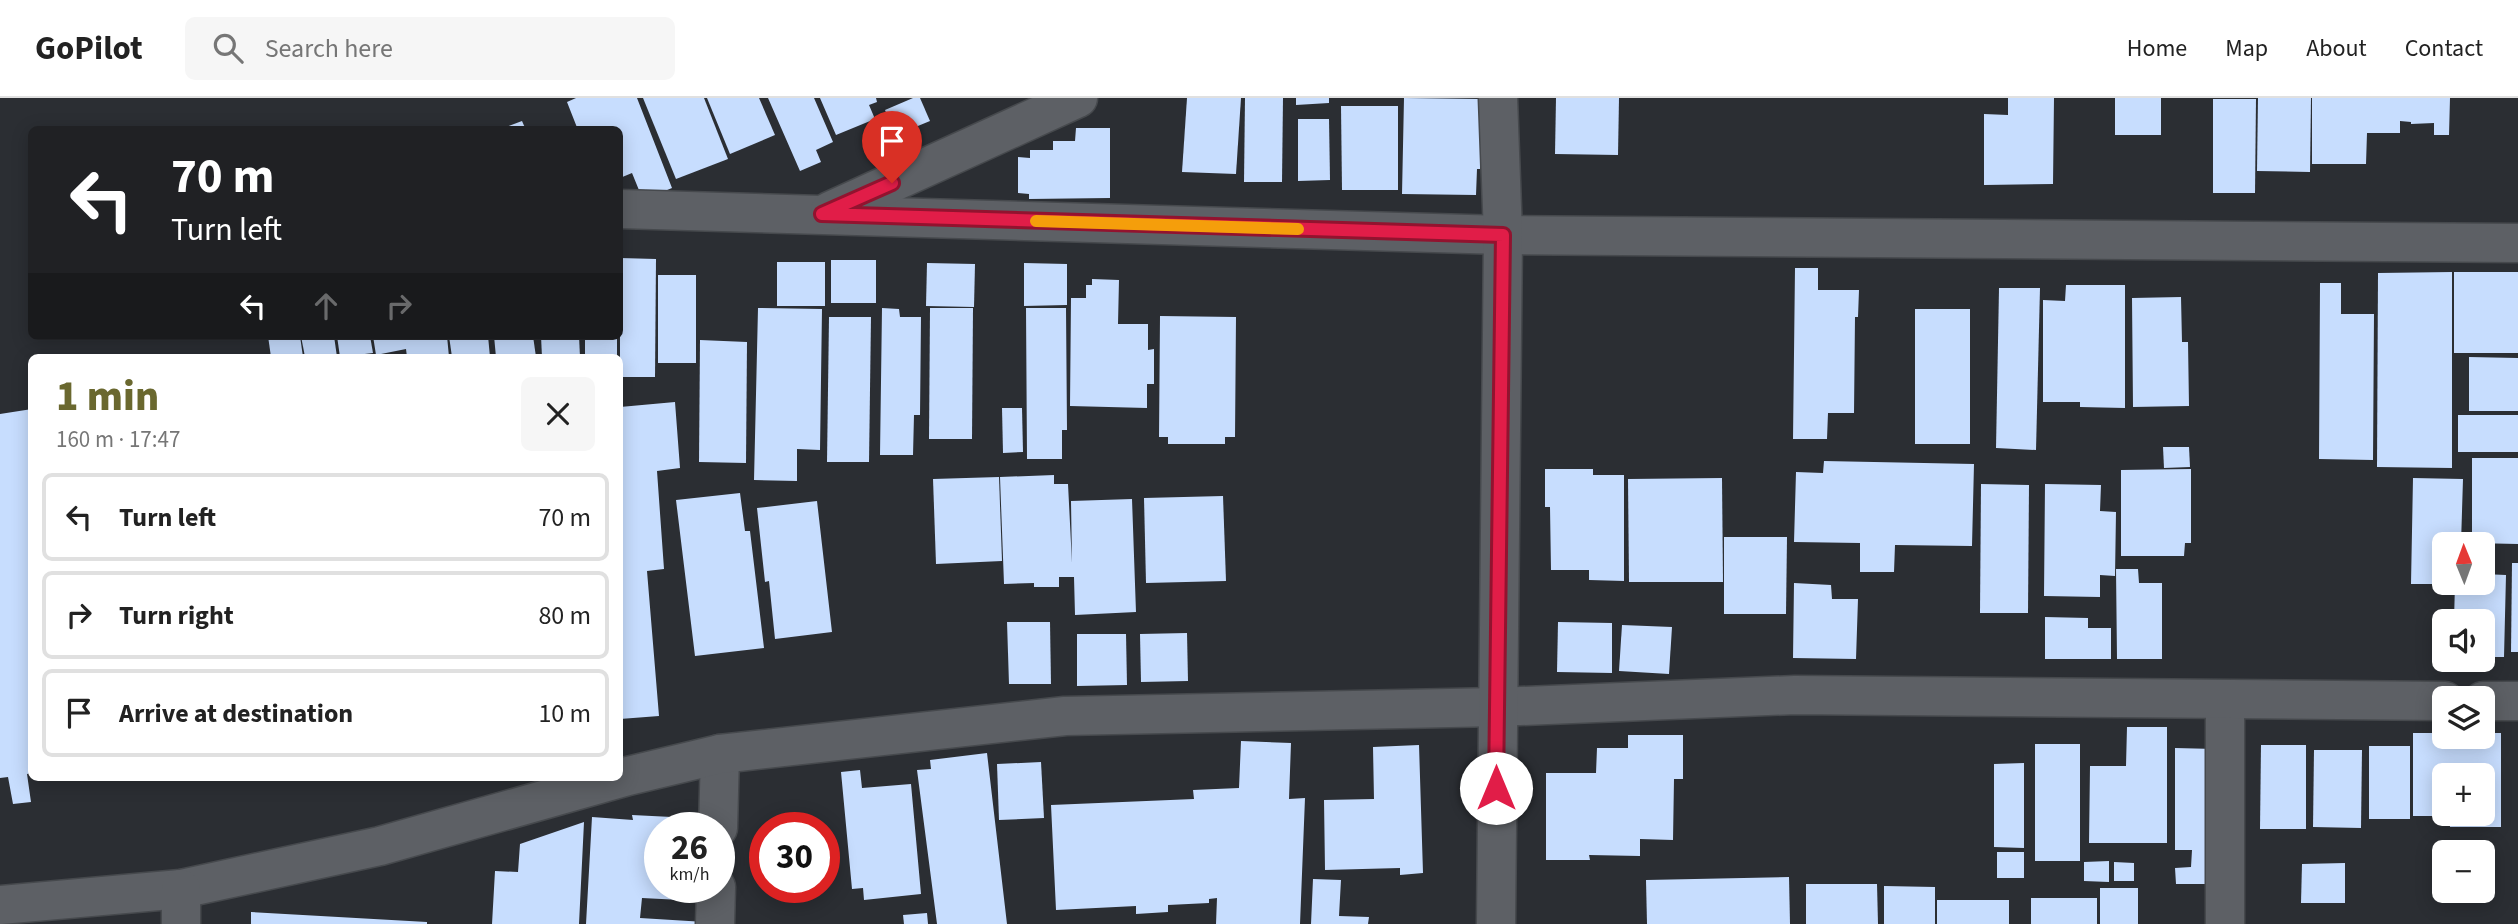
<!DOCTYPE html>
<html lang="en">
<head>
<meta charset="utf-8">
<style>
  body { margin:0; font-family:"Source Sans 3",sans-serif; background:#f6f6f6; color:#222; height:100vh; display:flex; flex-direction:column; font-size:26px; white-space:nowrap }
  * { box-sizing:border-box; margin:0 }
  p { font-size:23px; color:#767676 }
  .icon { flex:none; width:38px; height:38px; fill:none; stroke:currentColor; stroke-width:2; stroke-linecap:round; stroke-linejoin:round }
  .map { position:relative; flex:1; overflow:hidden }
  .sheet { position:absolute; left:28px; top:256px; width:595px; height:427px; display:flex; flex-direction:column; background:#fff; border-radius:10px; box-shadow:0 4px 18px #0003 }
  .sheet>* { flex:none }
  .top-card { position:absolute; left:28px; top:28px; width:595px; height:214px; border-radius:10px; box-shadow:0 4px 18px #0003; background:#202124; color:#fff; overflow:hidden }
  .needle { width:46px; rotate:359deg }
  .buttons { position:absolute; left:2432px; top:434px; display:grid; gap:14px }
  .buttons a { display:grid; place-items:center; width:63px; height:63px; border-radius:10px; background:#fff; box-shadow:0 4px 18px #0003; font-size:35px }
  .speed { position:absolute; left:644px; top:714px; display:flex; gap:14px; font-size:35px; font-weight:700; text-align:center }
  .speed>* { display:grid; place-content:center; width:91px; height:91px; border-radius:50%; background:#fff; box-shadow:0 4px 18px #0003; line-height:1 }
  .speed small { font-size:18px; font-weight:400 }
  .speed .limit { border:10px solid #d22; background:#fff; color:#111 }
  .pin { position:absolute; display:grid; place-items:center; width:60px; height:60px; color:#fff; margin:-72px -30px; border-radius:50% 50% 50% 0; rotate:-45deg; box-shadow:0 0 7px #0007 }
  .pin .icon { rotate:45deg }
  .me { position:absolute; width:77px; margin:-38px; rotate:0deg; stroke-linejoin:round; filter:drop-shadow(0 0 5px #0008) }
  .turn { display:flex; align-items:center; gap:24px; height:147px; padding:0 28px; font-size:32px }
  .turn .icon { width:91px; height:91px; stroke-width:2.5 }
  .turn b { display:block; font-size:49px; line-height:60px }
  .lanes { display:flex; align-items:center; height:66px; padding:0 28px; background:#0003; justify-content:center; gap:35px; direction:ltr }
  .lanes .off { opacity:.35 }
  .round { display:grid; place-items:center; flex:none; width:74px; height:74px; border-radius:10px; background:#f6f6f6 }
  .head { display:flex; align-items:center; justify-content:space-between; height:119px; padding:0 28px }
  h1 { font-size:42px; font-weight:800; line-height:52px; color:#6a682f }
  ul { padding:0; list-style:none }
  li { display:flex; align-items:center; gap:21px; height:88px; margin:0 14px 10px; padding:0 14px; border:4px solid #e0e0e0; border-radius:10px }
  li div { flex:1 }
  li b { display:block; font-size:26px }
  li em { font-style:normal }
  header { display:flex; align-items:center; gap:42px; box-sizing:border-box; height:98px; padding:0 35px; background:#fff; border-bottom:2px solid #e0e0e0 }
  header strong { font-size:33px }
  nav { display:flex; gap:38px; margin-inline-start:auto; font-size:24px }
  .search { width:490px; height:63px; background:#f6f6f6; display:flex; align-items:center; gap:18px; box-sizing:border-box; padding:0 24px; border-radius:10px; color:#767676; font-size:26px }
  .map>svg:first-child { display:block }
</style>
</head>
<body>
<header>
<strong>GoPilot</strong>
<div class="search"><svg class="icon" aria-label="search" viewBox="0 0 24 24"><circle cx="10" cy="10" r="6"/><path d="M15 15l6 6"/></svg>Search here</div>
<nav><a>Home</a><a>Map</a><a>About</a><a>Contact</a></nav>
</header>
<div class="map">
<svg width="2518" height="826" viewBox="0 0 2518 826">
  <rect width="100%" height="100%" fill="#2b2e33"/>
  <!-- building -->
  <g fill="#c7ddfe">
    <polygon points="576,0 637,0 672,90 643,102 632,75 620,80 620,32 578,32 567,4"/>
    <polygon points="643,0 704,0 728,61 676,81"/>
    <polygon points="707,0 759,0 775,37 730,56"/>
    <polygon points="768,0 814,0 833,44 816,52 821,64 800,73"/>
    <polygon points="820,0 876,0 877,4 869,7 875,21 836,37"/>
    <polygon points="913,0 920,0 930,23 896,37 885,12"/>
    <polygon points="1187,0 1241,0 1236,76 1182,74"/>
    <polygon points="1245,0 1283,0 1282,84 1244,84"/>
    <polygon points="1296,0 1329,0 1329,5 1296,7"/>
    <polygon points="1404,0 1481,1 1480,71 1477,71 1476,97 1402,96"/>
    <polygon points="1556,0 1619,0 1618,57 1555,56"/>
    <polygon points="2008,0 2054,0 2053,86 1984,87 1984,16 2008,17"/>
    <rect x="2115" y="0" width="46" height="37"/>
    <polygon points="2258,0 2311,0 2310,74 2257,73"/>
    <polygon points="2312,0 2450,0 2449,37 2434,37 2434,25 2411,26 2411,24 2400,23 2400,35 2367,35 2366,66 2312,66"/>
    <polygon points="2213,1 2256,1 2255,95 2213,95"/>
    <polygon points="1341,8 1398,8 1398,92 1342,92"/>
    <polygon points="1298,21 1329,21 1330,82 1298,83"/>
    <polygon points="522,23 526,32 501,32 501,31"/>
    <polygon points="1076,30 1110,30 1110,100 1029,101 1029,96 1018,95 1018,59 1030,60 1030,52 1053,52 1053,43 1075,43"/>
    <polygon points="620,160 656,161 655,279 620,279"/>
    <rect x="831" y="162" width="45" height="43"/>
    <rect x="777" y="164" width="48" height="44"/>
    <polygon points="927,165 975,166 974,209 926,208"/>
    <polygon points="1024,165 1067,166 1067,207 1024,208"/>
    <polygon points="1795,170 1818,170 1818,192 1859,192 1858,219 1855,219 1854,315 1828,315 1827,341 1793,341"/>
    <polygon points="2452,174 2452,370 2377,369 2378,175"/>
    <rect x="2454" y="174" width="64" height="81"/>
    <rect x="658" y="177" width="38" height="88"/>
    <polygon points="1092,181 1119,182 1118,226 1148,226 1148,252 1154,251 1154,286 1147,286 1147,310 1070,308 1071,200 1086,200 1086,187 1092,187"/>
    <polygon points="2320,185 2341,185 2341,216 2374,216 2373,362 2319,361"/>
    <polygon points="2066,187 2125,187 2125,310 2080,309 2080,304 2043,304 2043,202 2065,203"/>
    <polygon points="1999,190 2040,190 2036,352 1996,350"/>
    <polygon points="2181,199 2182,244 2188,244 2189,308 2133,309 2132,200"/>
    <polygon points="758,210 822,211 820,352 797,351 797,383 754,382"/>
    <polygon points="882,210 899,211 900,219 921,219 920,317 914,317 913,357 880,357"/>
    <polygon points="930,210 973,210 972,341 929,341"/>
    <polygon points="1026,210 1066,210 1067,332 1062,332 1062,361 1027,361"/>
    <rect x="1915" y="211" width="55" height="135"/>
    <polygon points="1160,218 1236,219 1235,339 1225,339 1225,346 1168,346 1168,339 1159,339"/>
    <polygon points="829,219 871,219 869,364 827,364"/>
    <polygon points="268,238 300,238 303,259 271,259"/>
    <polygon points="301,238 334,238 337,259 305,259"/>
    <polygon points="337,238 370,238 373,255 340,259"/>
    <polygon points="373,238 447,238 449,259 407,259 406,251 376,257"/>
    <polygon points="449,238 488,238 490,259 452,259"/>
    <polygon points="494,238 533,238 536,259 496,259"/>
    <polygon points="541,238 579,238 580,259 542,259"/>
    <rect x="585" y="238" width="32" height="21"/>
    <polygon points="700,242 747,244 746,365 699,364"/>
    <polygon points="2469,259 2518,260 2518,313 2469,313"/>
    <polygon points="675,304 680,370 657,373 664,471 647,473 659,618 620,621 620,309"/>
    <polygon points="1002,310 1022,310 1023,354 1003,355"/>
    <polygon points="32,311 32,636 29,636 32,675 27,676 31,704 13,706 8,679 0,680 0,316"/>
    <rect x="2458" y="317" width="60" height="37"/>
    <polygon points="2163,349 2189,349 2190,369 2164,370"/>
    <polygon points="2472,360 2518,360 2518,446 2472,445"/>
    <polygon points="1824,363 1974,366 1972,448 1895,447 1894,474 1860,474 1860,445 1794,444 1796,374 1823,375"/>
    <polygon points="1545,371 1593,371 1593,377 1624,377 1624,483 1589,482 1589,472 1551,472 1550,409 1545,409"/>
    <polygon points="2191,371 2191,445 2185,445 2184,458 2121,458 2121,372"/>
    <polygon points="1054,377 1054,386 1068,386 1072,465 1071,403 1132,401 1136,514 1075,517 1074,479 1059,479 1059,489 1034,489 1034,485 1004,486 1000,379"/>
    <polygon points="999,379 1002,463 936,466 933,381"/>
    <polygon points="1722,380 1723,484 1629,484 1628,381"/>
    <polygon points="2413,380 2463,381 2461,446 2444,448 2443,486 2411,486"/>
    <polygon points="1981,386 2029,387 2028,515 1980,515"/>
    <polygon points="2045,386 2101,387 2100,413 2116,414 2115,478 2100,477 2100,499 2044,498"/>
    <polygon points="740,395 745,433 750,433 764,550 695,558 676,402"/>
    <polygon points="1223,398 1226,483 1146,485 1144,400"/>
    <polygon points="817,403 832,534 775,541 769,483 765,484 757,410"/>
    <polygon points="1724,439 1787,439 1786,516 1724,516"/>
    <polygon points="2512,465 2518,465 2518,554 2511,554"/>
    <polygon points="2116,471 2138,471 2139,485 2162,485 2162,561 2117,561"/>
    <polygon points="2483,476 2506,477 2504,559 2483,559 2483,523 2454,523 2455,485 2483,485"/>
    <polygon points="1794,485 1831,487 1832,501 1858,501 1856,561 1793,560"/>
    <polygon points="2045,519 2088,520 2088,530 2111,530 2111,561 2045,561"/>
    <polygon points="1007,524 1050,524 1051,586 1009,586"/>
    <polygon points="1558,524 1612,525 1612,575 1557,574"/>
    <polygon points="1622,527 1672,529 1669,576 1619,573"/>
    <polygon points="1187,535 1188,583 1141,584 1140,536"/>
    <polygon points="1077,536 1126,536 1127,587 1077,588"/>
    <polygon points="2127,629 2167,629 2167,745 2089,745 2090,668 2126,668"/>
    <polygon points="2413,635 2445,635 2445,639 2483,639 2483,635 2501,635 2501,729 2450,729 2449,716 2483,716 2483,677 2445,677 2445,718 2413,718"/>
    <polygon points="1628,637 1683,637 1683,681 1674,681 1673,742 1640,741 1640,758 1589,757 1590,762 1546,762 1546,675 1596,675 1597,650 1628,650"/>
    <polygon points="1241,643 1291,645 1289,701 1305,700 1300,826 1216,826 1217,800 1209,801 1209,805 1168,807 1168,814 1136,816 1136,808 1056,812 1051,707 1194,701 1193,692 1239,690"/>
    <rect x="2035" y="646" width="45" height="117"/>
    <polygon points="1419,647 1423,775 1400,777 1400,770 1325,772 1324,702 1374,701 1373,649"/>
    <polygon points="2261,647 2306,647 2306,731 2260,731"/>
    <rect x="2369" y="648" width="41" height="73"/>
    <polygon points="2175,650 2215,651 2214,786 2176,786 2175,770 2191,769 2192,752 2175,752"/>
    <polygon points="2314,652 2362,652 2361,730 2313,729"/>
    <polygon points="987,655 1007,826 937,826 917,672 931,671 930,662"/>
    <polygon points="1041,664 1044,720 999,722 997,666"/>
    <polygon points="2024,665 2024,750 1994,749 1994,666"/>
    <polygon points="860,672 862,690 911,686 921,796 864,802 863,790 852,791 841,674"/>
    <polygon points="632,717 712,721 711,730 660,730 660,789 682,789 681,802 642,800 640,820 705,824 705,826 586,826 592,719 633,722"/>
    <polygon points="584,724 579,826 492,826 495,773 518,774 520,746"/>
    <rect x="1997" y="754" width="27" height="26"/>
    <polygon points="2109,763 2109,784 2084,783 2084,764"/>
    <polygon points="2114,764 2134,765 2134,783 2114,783"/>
    <polygon points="2345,765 2345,805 2301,805 2302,766"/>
    <polygon points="1789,779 1790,826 1647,826 1646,782"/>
    <polygon points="1313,781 1341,782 1339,818 1369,819 1368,826 1311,826"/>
    <polygon points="1806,786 1877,786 1878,826 1806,826"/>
    <polygon points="1884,788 1935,789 1935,826 1884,826"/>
    <rect x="2100" y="790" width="38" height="36"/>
    <rect x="2031" y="800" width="66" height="26"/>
    <rect x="1937" y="802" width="72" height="24"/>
    <polygon points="251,814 427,824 427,826 251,826"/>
    <polygon points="927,815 928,826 904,826 903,817"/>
  </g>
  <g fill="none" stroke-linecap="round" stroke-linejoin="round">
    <defs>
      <g id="minor">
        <polyline points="620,111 1503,137 2518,145"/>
        <polyline points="830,113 1078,0"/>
        <polyline points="2225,602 2225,826"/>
        <polyline points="2483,603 2518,603"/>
        <polyline points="718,730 720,656"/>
        <polyline points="0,807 181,791 380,748 628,678 720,656 1065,618 1497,609 1795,597 2445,603"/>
        <polyline points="181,826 181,791"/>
        <polyline points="715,826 716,789"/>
        <polyline points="1496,826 1503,137 1498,0"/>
      </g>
    </defs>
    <!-- minor casing -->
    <use href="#minor" stroke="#46494d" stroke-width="41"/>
    <!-- minor -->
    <use href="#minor" stroke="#5d6065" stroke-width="38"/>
  </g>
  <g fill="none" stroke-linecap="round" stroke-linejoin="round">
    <defs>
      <polyline id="route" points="892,85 822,116 1503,137 1496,690"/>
    </defs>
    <!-- route casing -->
    <use href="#route" stroke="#92132f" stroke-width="18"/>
    <!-- route -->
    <use href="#route" stroke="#e11d48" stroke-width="12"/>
    <!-- slow -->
    <polyline stroke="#f59e0b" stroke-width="12" points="1036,123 1298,131"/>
  </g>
</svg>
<div class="buttons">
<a><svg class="needle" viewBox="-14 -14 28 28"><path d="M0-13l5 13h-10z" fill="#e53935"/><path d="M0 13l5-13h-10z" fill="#767676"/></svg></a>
<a><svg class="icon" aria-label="sound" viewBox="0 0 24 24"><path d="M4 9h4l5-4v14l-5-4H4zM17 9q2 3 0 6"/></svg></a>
<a><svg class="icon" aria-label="layers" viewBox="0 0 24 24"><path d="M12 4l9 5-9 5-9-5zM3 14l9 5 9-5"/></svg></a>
<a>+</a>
<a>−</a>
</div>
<div class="speed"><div>26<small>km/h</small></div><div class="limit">30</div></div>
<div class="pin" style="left:892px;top:85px;background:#d93025"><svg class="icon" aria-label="arrive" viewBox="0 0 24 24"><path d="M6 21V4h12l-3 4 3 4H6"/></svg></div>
<svg class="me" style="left:1496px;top:690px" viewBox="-20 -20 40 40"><circle r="19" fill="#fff"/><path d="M0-13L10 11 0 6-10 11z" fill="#e11d48"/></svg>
<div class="top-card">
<div class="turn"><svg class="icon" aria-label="left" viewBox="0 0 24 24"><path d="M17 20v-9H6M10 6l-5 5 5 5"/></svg><div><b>70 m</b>Turn left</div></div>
<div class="lanes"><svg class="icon" aria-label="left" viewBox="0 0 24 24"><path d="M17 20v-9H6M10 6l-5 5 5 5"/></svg><svg class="icon off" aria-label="ahead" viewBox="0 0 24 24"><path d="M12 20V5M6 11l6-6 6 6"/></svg><svg class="icon off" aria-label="right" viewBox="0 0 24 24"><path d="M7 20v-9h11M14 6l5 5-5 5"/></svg></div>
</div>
<section class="sheet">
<div class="head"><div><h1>1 min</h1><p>160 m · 17:47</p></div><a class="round"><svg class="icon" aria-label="close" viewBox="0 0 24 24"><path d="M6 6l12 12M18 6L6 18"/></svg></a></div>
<ul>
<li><svg class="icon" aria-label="left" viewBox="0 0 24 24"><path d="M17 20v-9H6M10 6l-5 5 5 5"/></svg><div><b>Turn left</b></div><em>70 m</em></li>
<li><svg class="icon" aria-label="right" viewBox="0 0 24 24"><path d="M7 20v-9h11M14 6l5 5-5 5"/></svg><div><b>Turn right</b></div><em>80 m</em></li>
<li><svg class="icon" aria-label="arrive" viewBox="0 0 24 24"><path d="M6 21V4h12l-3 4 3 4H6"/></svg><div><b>Arrive at destination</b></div><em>10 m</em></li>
</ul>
</section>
</div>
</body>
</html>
